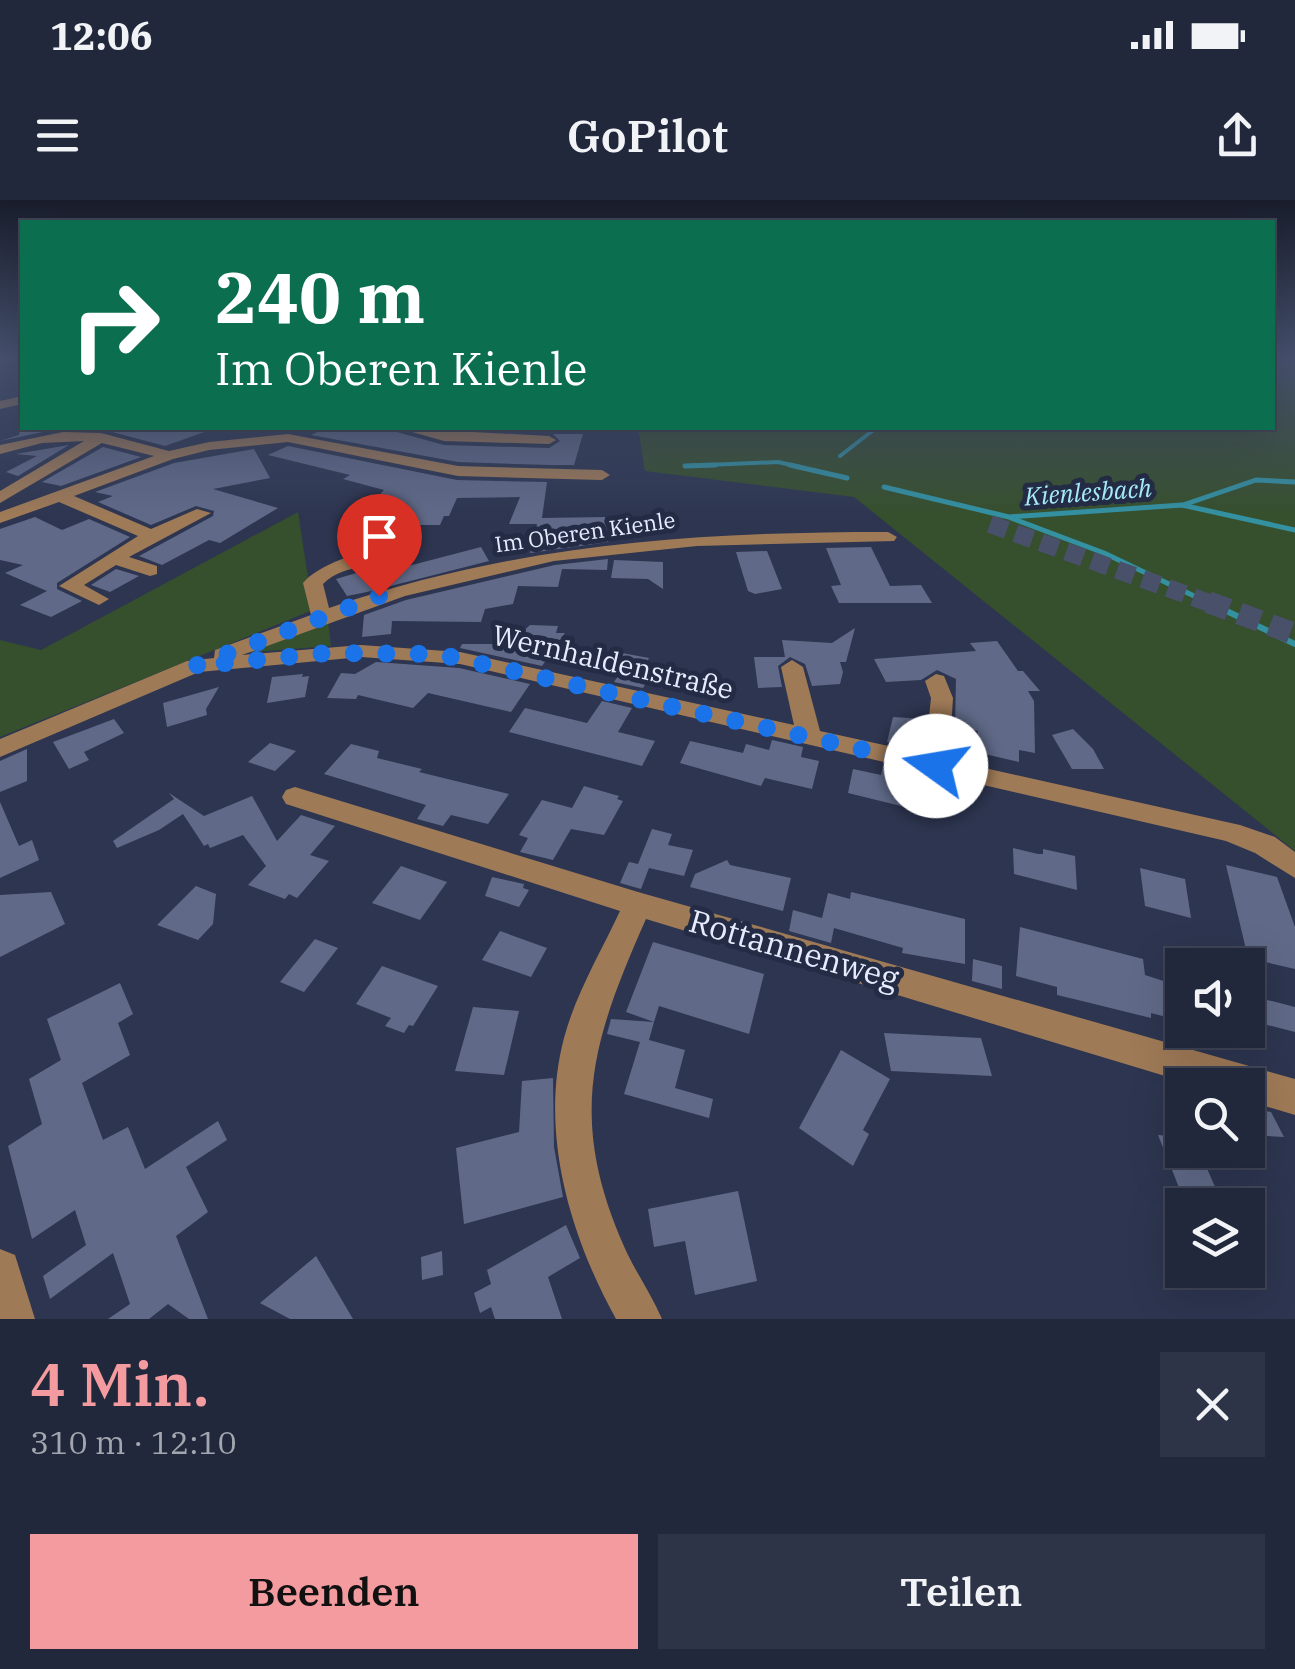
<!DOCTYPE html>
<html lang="de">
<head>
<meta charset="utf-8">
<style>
  body { margin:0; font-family:"IBM Plex Serif",serif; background:#2e3447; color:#f1f3f6; height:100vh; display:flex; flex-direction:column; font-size:38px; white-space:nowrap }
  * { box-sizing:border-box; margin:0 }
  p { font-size:32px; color:#a2a6af }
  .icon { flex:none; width:55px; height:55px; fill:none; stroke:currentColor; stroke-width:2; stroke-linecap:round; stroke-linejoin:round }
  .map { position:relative; height:1119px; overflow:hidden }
  .drawer { display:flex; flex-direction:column; background:#22283c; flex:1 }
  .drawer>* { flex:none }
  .hud { position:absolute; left:20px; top:20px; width:1255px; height:210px; border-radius:0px; box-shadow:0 10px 40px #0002,0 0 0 2px #3f4456; background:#0b6e4f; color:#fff; overflow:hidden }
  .tools { position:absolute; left:1165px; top:748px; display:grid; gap:20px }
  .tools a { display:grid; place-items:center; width:100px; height:100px; border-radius:0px; background:#22283c; box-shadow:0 10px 40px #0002,0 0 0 2px #3f4456; font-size:50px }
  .pin { position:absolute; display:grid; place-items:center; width:85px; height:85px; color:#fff; margin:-102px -42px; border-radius:50% 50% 50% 0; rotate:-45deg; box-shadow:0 0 10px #0007 }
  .pin .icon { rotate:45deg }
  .me { position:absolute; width:110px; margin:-55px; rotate:283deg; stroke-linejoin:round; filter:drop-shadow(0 0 8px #0008) }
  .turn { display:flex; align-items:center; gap:35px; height:210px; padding:0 30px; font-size:45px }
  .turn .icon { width:130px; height:130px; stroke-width:2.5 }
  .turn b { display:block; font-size:70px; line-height:85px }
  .round { display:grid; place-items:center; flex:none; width:105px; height:105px; border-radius:0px; background:#2e3447 }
  .head { display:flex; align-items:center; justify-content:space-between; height:170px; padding:0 30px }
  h1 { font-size:60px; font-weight:600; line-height:75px; color:#f49b9f }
  .cta { display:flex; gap:20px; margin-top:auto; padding:20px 30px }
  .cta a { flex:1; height:115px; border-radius:0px; background:#f49b9f; color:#111; font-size:40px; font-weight:600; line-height:115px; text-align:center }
  .cta a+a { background:#2e3447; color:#f1f3f6 }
  .status { display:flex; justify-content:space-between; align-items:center; height:70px; padding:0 50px; background:#22283c; direction:ltr }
  .status svg { height:28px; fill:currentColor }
  header { display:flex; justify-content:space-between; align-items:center; height:130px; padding:0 30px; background:#22283c; font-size:45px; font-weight:600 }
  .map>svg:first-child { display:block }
</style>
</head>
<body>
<div class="status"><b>12:06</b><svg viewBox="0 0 49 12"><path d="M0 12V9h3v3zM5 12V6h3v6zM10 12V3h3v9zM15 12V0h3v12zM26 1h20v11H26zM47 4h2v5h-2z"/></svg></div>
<header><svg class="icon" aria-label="menu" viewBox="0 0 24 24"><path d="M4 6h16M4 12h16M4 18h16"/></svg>GoPilot<svg class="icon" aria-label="share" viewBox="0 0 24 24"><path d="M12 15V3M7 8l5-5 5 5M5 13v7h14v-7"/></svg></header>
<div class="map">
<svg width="1295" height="1119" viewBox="0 0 1295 1119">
  <rect width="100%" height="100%" fill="#2d3550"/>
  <!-- green -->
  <g fill="#364f2c">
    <polygon points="1273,160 1295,160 1295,651 854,297 645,271 638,228 1272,228"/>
    <polygon points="298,312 313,410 0,537 0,440 41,450"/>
    <polygon points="327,413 331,446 230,454"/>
  </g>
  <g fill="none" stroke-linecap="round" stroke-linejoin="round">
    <!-- stream-far2 -->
    <g stroke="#3391a2" stroke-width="4">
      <polyline points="840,256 876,228"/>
      <polyline points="685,266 778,262 800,267"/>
    </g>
    <!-- stream-far1 -->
    <g stroke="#3391a2" stroke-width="5">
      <polyline points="790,265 847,278"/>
      <polyline points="685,266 715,265"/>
      <polyline points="884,287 1009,317 1182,305 1295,330"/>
      <polyline points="1183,305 1256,280 1295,282"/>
      <polyline points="1011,318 1104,353 1213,405"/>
    </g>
    <!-- stream -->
    <polyline stroke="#3391a2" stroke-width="6" points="1208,402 1295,444"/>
  </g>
  <!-- building -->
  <g fill="#606a88">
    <polygon points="20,228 209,228 210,230 165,246 101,229 62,228 0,241 19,235"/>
    <polygon points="326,228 382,228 444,245 549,248 560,241 553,234 583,234 574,265 550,265 458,262 311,235"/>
    <polygon points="69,245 18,276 6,272 37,256 16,254"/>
    <polygon points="288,246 457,280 547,282 542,318 605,317 608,342 530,353 537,324 509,324 520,297 457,298 449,316 444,316 440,325 394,325 381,346 353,347 378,304 372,303 384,290 343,279 350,275 268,255"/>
    <polygon points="103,247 141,257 61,286 42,282"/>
    <polygon points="254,249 270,278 213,289 278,308 220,343 209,340 162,365 139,356 213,316 214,311 196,306 151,325 98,302 113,296 95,292 174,263"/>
    <polygon points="35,317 62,330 89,319 130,337 57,383 57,389 82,401 51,417 20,405 47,391 5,373 23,365 0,360 0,329"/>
    <polygon points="481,347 489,361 367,392 347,396 336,379 363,371 391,366 393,370"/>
    <polygon points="871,347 890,386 921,385 932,403 839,403 831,386 841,385 826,348"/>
    <polygon points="767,351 782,389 755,394 748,391 736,352"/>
    <polygon points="608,359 607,370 562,369 558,387 518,386 513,404 485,409 481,422 392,421 391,434 362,437 364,415 406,400 555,365"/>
    <polygon points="614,360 663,362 663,389 648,379 611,378"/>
    <polygon points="116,369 139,376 110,392 91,385"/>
    <polygon points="530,425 558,426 556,433 565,433 542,466 460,448 462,444 517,444 519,435"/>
    <polygon points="855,428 846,462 840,462 843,472 840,484 812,486 805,464 790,457 778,466 782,487 758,488 754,457 785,457 782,440 832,443"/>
    <polygon points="997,441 1018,471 1023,471 1040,491 1028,491 1034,501 1035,553 1019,550 1019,562 976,552 978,531 955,527 956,479 937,470 921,480 886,482 874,459 976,451 970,443"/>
    <polygon points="622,453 649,458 645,466 655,468 643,488 614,482 619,475 610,473"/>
    <polygon points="376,462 459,468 530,484 511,512 428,493 413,508 358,495 356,499 327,498 341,473 355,474"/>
    <polygon points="303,474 302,477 309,476 305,497 267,503 272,477"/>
    <polygon points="219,487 206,509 207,515 167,527 163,503"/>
    <polygon points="602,501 632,508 618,532 655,541 642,566 509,532 525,508 587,523"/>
    <polygon points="893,517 925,519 923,540 912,538 910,547 887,542"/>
    <polygon points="114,519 124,533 84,552 89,560 69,569 53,542"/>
    <polygon points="1073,529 1093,549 1104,569 1072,569 1052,535"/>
    <polygon points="772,540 803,547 801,557 819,561 812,589 765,578 761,586 680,563 690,541 743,553 746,544 769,550"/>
    <polygon points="270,543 296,551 275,571 248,562"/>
    <polygon points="351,544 379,551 377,558 422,569 419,572 509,594 488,624 451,615 443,626 417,619 426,605 324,574"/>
    <polygon points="27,549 27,581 0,592 0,561"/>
    <polygon points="883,566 906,571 903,585 910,586 905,607 848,593 853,569 881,575"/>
    <polygon points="584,586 619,596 617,599 623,601 604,635 571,629 553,660 520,652 528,638 519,635 542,600 572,608"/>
    <polygon points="169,593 204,616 252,596 277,641 301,615 335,626 310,655 329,661 297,698 289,694 285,699 248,685 266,666 243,635 210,648 208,644 204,646 183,614 159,630 117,648 113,641 174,599"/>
    <polygon points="0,602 19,646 32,640 39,660 0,678"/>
    <polygon points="652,629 672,634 668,645 693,650 684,676 649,668 641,689 620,683 629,662 638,664"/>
    <polygon points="1013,648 1038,654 1043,654 1043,649 1075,656 1077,690 1014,674"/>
    <polygon points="727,660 730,665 791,678 783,711 690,687 695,674"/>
    <polygon points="1226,665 1277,677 1295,727 1295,769 1248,758"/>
    <polygon points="401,666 447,682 420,720 372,703"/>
    <polygon points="1140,668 1185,679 1191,718 1145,706"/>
    <polygon points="492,677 524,684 523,688 529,690 519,707 485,696"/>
    <polygon points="196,686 216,694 213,724 198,740 157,725"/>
    <polygon points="51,692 65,724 0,757 0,695"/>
    <polygon points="851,692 965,719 965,764 902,753 903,748 834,728 831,743 789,731 793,710 822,718 828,693 850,699"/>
    <polygon points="1020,727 1143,759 1145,775 1182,787 1182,821 1151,813 1151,818 1078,800 1057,795 1057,787 1016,776"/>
    <polygon points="500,731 547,748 531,777 482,760"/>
    <polygon points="315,739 338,748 304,792 280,782"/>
    <polygon points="653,742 764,774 749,834 659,806 654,822 626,812"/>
    <polygon points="973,759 1002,766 1002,789 972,781"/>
    <polygon points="382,766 438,786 413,826 409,825 404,833 385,826 391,818 356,804"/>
    <polygon points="120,783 133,814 118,823 130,855 82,883 103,940 128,927 145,969 218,921 227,940 186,967 208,1012 176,1036 208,1119 189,1119 168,1104 149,1119 108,1119 130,1104 113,1053 50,1099 43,1076 86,1045 75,1010 32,1039 8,946 42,924 29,879 61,860 47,819"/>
    <polygon points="1248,795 1295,807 1295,832 1248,820"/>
    <polygon points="473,807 519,811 504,875 455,871"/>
    <polygon points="611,819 654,822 649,840 685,850 675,888 713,899 709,918 624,894 640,842 607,834"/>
    <polygon points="884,833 981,838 992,876 891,871"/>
    <polygon points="841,850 890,879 863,930 869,934 853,966 799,928"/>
    <polygon points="553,878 554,947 563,997 464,1024 456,948 519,932 522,881"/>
    <polygon points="1248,908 1271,912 1284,937 1248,935"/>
    <polygon points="1158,935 1182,937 1182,950 1199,950 1219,996 1182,995"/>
    <polygon points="738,991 757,1081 695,1095 685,1041 654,1047 648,1009"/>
    <polygon points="566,1025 580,1058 548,1077 562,1119 495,1119 491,1107 480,1113 474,1093 491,1084 487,1070"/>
    <polygon points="442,1051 443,1075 422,1080 421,1057"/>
    <polygon points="316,1056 353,1119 290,1119 260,1103"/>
  </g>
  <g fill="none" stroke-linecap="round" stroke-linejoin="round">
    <!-- minor-tunnel-far1 -->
    <polyline stroke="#49506a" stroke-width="18" stroke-dasharray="18 9" stroke-linecap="butt" points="990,324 1215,405"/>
    <!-- minor-tunnel -->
    <polyline stroke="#49506a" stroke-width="22" stroke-dasharray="22 11" stroke-linecap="butt" points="1208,402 1295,434"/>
    <!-- minor -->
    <g fill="#9f7a57" fill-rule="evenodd">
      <polygon points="22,196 22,204 0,209 0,201"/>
      <polygon points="398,228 549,236 556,240 549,244 444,241"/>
      <polygon points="63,232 101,233 169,251 209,242 288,234 458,266 602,270 610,275 602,280 458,276 288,242 209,250 173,259 74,296 151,329 197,309 211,313 129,357 157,366 157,374 150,376 116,365 84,385 109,399 99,405 59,386 138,336 59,302 0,323 0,312 154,256 102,243 0,303 0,291 84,241 42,243 0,254 0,245"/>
      <path d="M888,332L897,337L894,341L697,346L554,361L405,396L242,455L361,445L460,452L794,525L781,467L792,460L803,467L820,531L925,554L931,498L925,481L936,474L944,476L953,498L949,560L1240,625L1275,637L1295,652V678L1255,653L1226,641L460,464L361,457L199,472L0,557V539L187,461L214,458L215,450L311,415L303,383C320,362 389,338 411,354C386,372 348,359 323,384L329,408C518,344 690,332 888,332Z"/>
      <path d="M295,587L638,692L1295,879V915L1248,901V885H1195L646,719C593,839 567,915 623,1044C634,1070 651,1093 662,1119H616C570,1036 539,932 564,838C576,793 601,752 620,711L286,604L282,597L286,590Z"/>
      <polygon points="0,1049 15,1055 35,1119 0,1119"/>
    </g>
  </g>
  <!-- sky -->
  <linearGradient id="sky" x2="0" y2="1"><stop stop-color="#191d2c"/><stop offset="0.5" stop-color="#46516f"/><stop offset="1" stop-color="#46516f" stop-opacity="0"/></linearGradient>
  <rect width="1295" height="317" fill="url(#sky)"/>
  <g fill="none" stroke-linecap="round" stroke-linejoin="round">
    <!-- route -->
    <polyline stroke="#1a73e8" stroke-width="18" stroke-dasharray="0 32.4" points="379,396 195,466 327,453 438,454 936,566"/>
  </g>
  <g text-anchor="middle" stroke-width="10" stroke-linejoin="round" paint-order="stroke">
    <!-- far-street labels -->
    <g font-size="22" fill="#e6ecfe" stroke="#232b45">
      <text transform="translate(585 332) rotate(-8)" y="8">Im Oberen Kienle</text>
    </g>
    <!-- far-water labels -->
    <g font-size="25" font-style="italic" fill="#a5eaf9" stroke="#232b45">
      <text transform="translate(1088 292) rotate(-4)" y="9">Kienlesbach</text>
    </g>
    <!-- street labels -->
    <g font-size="28" fill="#e6ecfe" stroke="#232b45">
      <text transform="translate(613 462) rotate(13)" y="10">Wernhaldenstraße</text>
    </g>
    <!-- near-street labels -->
    <g font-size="32" fill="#e6ecfe" stroke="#232b45">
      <text transform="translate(794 750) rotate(16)" y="11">Rottannenweg</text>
    </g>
  </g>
</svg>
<div class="tools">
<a><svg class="icon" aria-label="sound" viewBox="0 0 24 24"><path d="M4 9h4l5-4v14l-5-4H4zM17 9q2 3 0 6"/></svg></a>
<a><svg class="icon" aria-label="search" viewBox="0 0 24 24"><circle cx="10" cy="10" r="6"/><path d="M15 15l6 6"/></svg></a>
<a><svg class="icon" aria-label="layers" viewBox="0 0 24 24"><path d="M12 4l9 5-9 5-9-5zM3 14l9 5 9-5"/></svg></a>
</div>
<div class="pin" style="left:379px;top:396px;background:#d93025"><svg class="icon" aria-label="arrive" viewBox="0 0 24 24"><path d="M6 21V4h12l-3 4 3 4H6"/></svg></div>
<svg class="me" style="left:936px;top:566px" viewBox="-20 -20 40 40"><circle r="19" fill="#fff"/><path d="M0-13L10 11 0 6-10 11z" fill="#1a73e8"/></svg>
<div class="hud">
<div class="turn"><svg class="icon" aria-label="right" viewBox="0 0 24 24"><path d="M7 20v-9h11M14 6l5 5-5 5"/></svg><div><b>240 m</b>Im Oberen Kienle</div></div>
</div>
</div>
<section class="drawer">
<div class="head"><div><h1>4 Min.</h1><p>310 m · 12:10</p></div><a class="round"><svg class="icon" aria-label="close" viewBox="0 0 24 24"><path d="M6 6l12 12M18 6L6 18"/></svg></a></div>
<div class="cta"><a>Beenden</a><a>Teilen</a></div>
</section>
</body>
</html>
